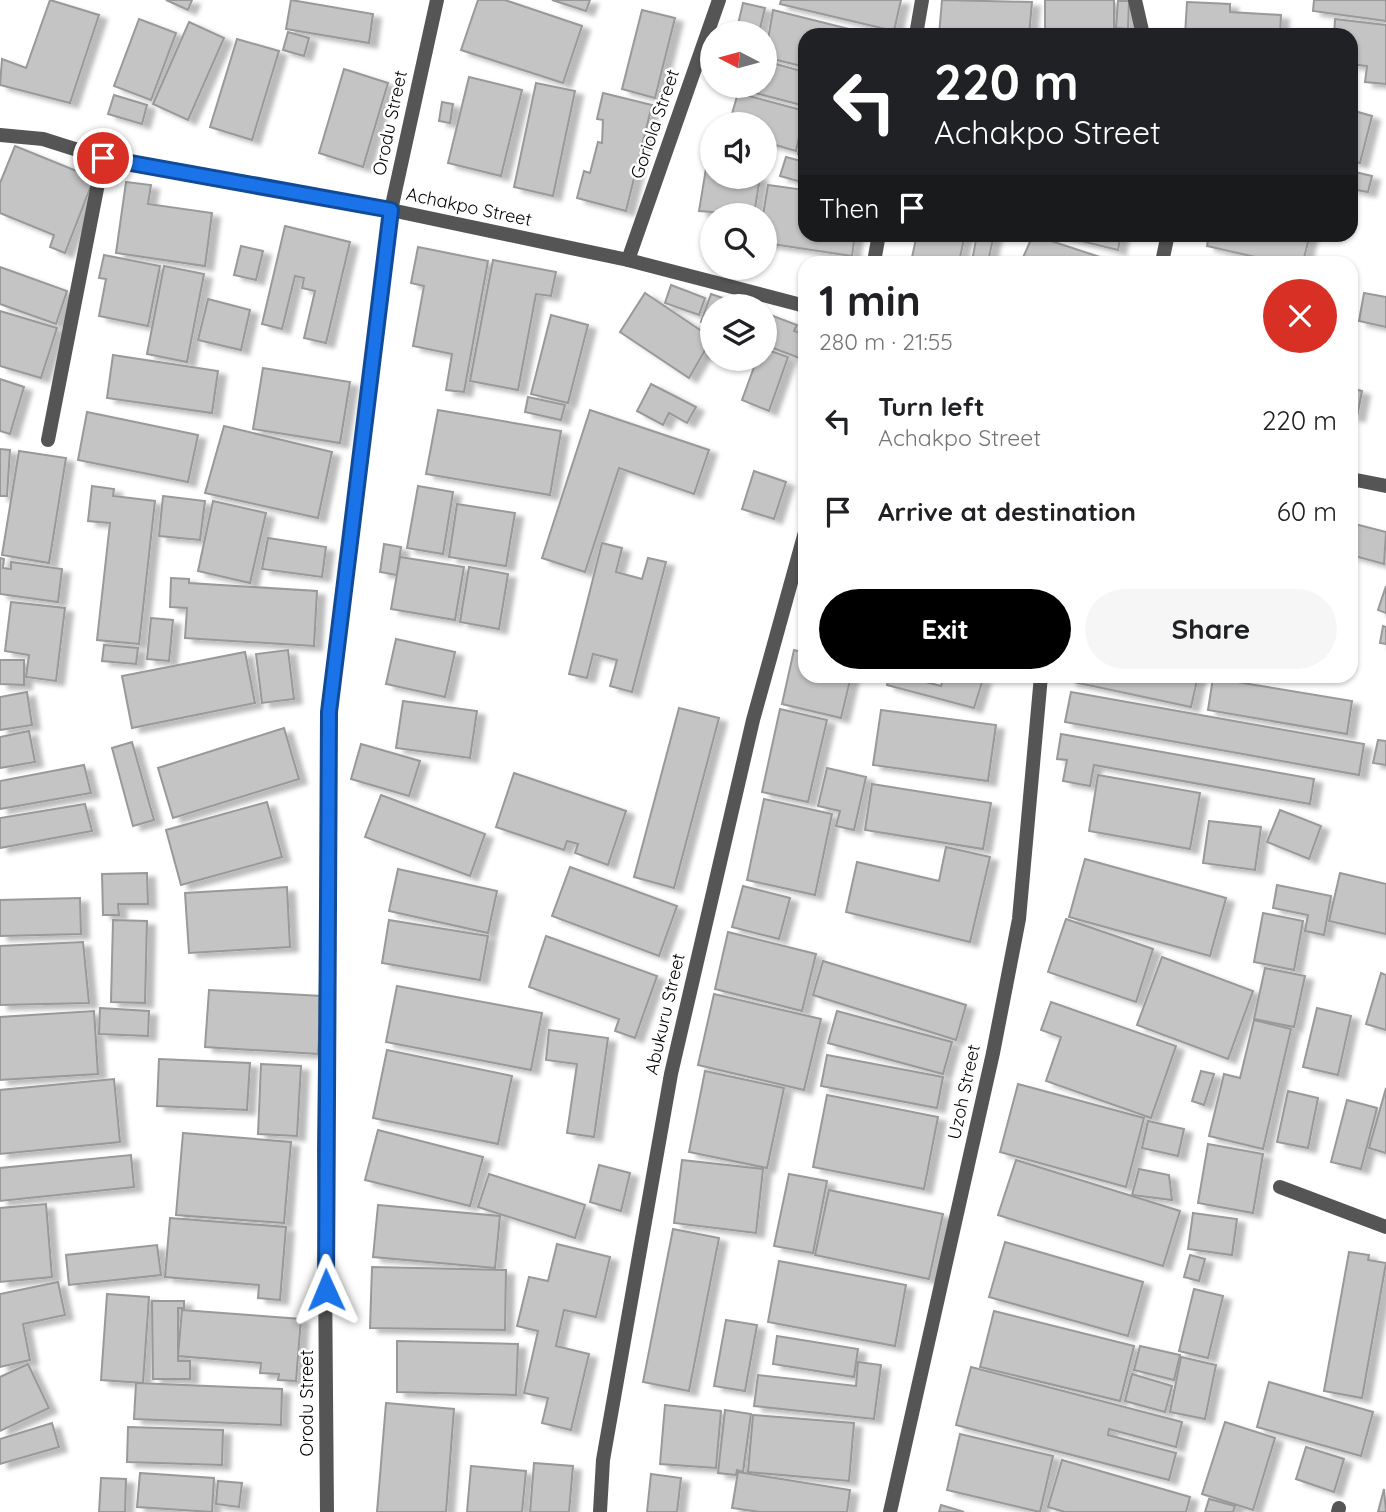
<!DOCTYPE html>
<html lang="en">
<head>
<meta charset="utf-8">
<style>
  body { margin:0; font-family:Quicksand,sans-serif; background:#f6f6f6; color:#202124; height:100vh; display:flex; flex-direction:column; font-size:26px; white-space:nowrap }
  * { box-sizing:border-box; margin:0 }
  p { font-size:23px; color:#757577 }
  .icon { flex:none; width:38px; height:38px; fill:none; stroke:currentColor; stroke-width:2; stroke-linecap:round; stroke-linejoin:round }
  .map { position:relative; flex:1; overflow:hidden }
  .drawer { position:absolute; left:798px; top:256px; width:560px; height:427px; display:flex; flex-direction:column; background:#fff; border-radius:21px; box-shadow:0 2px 5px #0004 }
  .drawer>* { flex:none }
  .guide { position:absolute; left:798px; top:28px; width:560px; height:214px; border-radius:21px; box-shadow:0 2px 5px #0004; background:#202124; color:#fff; overflow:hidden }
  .needle { width:46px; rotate:276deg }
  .controls { position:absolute; left:700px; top:21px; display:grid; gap:14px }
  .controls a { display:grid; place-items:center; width:77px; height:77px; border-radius:50%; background:#fff; box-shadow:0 2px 5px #0004; font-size:35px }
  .pin { position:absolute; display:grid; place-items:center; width:60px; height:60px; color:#fff; margin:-30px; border:4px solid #fff; border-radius:50%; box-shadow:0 2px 7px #0007 }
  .me { position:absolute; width:77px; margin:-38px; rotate:359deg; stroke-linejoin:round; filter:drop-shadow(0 0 5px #0008) }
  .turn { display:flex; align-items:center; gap:24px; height:147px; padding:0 21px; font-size:32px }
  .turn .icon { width:91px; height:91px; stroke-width:2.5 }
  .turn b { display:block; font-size:49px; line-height:60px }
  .then { display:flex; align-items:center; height:66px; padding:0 21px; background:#0003; gap:14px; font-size:26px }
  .round { display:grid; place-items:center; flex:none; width:74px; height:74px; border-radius:37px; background:#f6f6f6 }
  .head { display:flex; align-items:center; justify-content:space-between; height:119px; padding:0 21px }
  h1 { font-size:42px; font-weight:700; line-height:52px }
  .button { display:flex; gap:14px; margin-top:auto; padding:14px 21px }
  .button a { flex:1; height:80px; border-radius:42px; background:#000; color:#fff; font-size:28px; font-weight:700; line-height:80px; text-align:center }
  .button a+a { background:#f6f6f6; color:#202124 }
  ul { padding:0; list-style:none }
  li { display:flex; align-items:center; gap:21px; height:91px; padding:0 21px }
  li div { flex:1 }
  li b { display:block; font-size:26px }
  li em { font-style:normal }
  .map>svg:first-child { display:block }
</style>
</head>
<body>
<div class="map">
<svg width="1386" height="1512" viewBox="0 0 1386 1512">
  <defs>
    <filter id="shadow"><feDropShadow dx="8" dy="4.5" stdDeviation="2" flood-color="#0004"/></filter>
  </defs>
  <rect width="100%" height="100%" fill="#fff"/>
  <!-- building -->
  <g fill="#c4c4c4" stroke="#999" stroke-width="2" filter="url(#shadow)">
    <polygon points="50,0 99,15 70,103 0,85 2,59 26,68"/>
    <polygon points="166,0 192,0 188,10"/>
    <polygon points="291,0 373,14 369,43 286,29"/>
    <polygon points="478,0 505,0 582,26 563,83 461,50"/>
    <polygon points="552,0 590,0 586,11"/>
    <polygon points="781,0 901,0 894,31 780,4"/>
    <polygon points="942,0 1032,2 1029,35 939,35"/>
    <rect x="1045" y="0" width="69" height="29"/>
    <polygon points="1314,0 1386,0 1386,21 1313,11"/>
    <polygon points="1118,1 1129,1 1128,29 1116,28"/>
    <polygon points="1187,2 1230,4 1230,12 1281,15 1280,35 1185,35"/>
    <polygon points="743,3 765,8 759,33 736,33"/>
    <polygon points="642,10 675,18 655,98 622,89"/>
    <polygon points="773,10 873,35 805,35 805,67 765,57"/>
    <polygon points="139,19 176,33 151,100 114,86"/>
    <polygon points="1335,19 1386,25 1386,84 1365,82 1367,66 1351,64 1351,35 1334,35"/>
    <polygon points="189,22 224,38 188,120 153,104"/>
    <polygon points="288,32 309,38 304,56 283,50"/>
    <polygon points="237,39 279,51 252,140 210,127"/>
    <polygon points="765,61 805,72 805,106 736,88 765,86"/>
    <polygon points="344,69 388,83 363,167 319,153"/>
    <polygon points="469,77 522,90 501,176 448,163"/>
    <polygon points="536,83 575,91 553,196 514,187"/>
    <polygon points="603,93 652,105 626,211 577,198 584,171 590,173 598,142 602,143 603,120 597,119"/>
    <polygon points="738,93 805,111 796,151 765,142 765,124 729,124"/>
    <polygon points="114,95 147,105 142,124 108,114"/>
    <polygon points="442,102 453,104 450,123 439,121"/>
    <polygon points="1351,110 1372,116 1360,163 1351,161"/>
    <polygon points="805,121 805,155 798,154"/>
    <polygon points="711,138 712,177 760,177 754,215 699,211"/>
    <polygon points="15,146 94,178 65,253 50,247 54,235 0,213 0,183"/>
    <polygon points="786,157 805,162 805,183 780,176"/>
    <polygon points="1351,171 1372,176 1368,192 1351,189"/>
    <polygon points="126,182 151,185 148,204 212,213 205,266 116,253"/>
    <polygon points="768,185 805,190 805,234 855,234 852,256 765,243 763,215"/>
    <polygon points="285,226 350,242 326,343 304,338 315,291 302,288 304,278 295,276 282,329 262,324"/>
    <polygon points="917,234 965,234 959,262 911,262"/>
    <polygon points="977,234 994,234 988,262 972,261"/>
    <polygon points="1053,234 1121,234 1118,250"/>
    <polygon points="1209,234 1310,234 1303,262 1277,262 1207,246"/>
    <polygon points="1033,235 1115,262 1021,262"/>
    <polygon points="241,246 263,251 256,280 234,275"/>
    <polygon points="418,247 488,261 464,392 446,390 452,354 413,346 424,286 411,283"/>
    <polygon points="104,255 160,266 148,326 99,316 106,279 99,278"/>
    <polygon points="493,260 556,272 551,296 536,294 518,390 470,381"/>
    <polygon points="164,266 204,274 187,362 147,354"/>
    <polygon points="0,267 67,291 56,324 0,304"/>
    <polygon points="671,285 705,298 699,315 665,303"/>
    <polygon points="645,293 712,338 689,378 620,332"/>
    <polygon points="1364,293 1386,297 1386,327 1359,321"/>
    <polygon points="711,294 746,306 712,306 712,326 701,322"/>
    <polygon points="208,299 250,310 241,350 198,340"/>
    <polygon points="0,311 57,328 41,378 0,366"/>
    <polygon points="765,313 797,325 794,331 805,335 805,360 765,345"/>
    <polygon points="551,315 588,325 568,403 531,394"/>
    <polygon points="765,349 788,357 769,411 742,400 757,359 765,359"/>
    <polygon points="113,355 218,371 212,413 107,398"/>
    <polygon points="263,368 350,382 340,443 253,429"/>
    <polygon points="0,379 24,387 10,434 0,431"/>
    <polygon points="651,384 696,407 687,423 669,413 663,425 637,411"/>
    <polygon points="1351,388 1362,391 1357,417 1351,416"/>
    <polygon points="528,397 565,405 561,420 525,412"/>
    <polygon points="438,410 561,431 550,495 426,474"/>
    <polygon points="590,410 709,450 694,494 619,468 585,572 542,558"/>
    <polygon points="87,412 198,435 188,482 78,460"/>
    <polygon points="224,426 332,452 318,518 205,493"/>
    <polygon points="0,449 10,450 7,496 0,496"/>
    <polygon points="19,451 66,458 49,563 2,555"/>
    <polygon points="754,471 786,482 774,519 742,509"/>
    <polygon points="92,486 114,489 113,496 155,501 139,644 97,640 110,523 88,521"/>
    <polygon points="418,486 453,492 443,554 407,548"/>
    <polygon points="163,496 205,501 200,540 159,536"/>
    <polygon points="213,501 266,513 250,583 198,571"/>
    <polygon points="457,504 515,513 506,566 449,557"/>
    <polygon points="1351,523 1386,532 1384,564 1351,555"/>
    <polygon points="268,538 326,547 322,577 262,569"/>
    <polygon points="602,543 622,548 616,572 642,579 648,558 666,562 632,692 610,686 617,660 593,654 587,678 569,674"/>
    <polygon points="384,544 401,547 397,575 380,572"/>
    <polygon points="400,557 464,567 455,620 391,609"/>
    <polygon points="0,558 4,559 3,568 11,569 11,562 62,569 58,602 0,594"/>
    <polygon points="469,567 508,574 499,629 460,622"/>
    <polygon points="171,578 189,579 189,583 317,591 314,646 185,638 187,608 170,607"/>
    <polygon points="1386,586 1386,613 1378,610"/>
    <polygon points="11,602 65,608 56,681 26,677 29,655 5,651"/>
    <polygon points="151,618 173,620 169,661 147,659"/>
    <polygon points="1383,626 1386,627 1386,644 1380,643"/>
    <polygon points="396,639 455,652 445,697 386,684"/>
    <polygon points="104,645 138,648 136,664 102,661"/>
    <polygon points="288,650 294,699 262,703 256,654"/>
    <polygon points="794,650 805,653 805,676 851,676 841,718 782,704"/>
    <polygon points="245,652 255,703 132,728 122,676"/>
    <polygon points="0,660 24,660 24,685 0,684"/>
    <polygon points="890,676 903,676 941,686 944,676 983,679 974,708 887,685"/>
    <polygon points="1070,676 1198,676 1191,707 1069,681"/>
    <polygon points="1213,678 1352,701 1347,734 1208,710"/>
    <polygon points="27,692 32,725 0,730 0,697"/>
    <polygon points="1071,692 1364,744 1359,775 1065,722"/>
    <polygon points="403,701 477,711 470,758 396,748"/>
    <polygon points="679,708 719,718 674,888 634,877"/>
    <polygon points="780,709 827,720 808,802 762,792"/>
    <polygon points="881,710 996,725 988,781 873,765"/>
    <polygon points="284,728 299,779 173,818 158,768"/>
    <polygon points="29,731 35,762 0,768 0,737"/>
    <polygon points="1061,734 1314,779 1310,804 1094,765 1090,786 1063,781 1067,760 1057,759"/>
    <polygon points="1378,740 1386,741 1386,765 1373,763"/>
    <polygon points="132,742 154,820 133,826 112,748"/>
    <polygon points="361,744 420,761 409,796 351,779"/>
    <polygon points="84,765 91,793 0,809 0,781"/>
    <polygon points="827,768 866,777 854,830 836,826 840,811 818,806"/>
    <polygon points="514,773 626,811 608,865 575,853 578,844 567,841 564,850 496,827"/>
    <polygon points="1098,775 1200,793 1190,849 1089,831"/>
    <polygon points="872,784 991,803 983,849 865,830"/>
    <polygon points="381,795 485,834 470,876 365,837"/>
    <polygon points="764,799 832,814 815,895 747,880"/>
    <polygon points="267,802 282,857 181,885 166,830"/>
    <polygon points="85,804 92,831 0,848 0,818"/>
    <polygon points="1280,810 1321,826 1309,859 1267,842"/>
    <polygon points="1209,821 1261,827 1255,870 1203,863"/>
    <polygon points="946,847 990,857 970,942 846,912 857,862 939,881"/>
    <polygon points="1085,859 1226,898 1210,956 1069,917"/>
    <polygon points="570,867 677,906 659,956 552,916"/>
    <polygon points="398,869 497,891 488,933 389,911"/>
    <polygon points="147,873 148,904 118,904 119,915 103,915 102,874"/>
    <polygon points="1340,873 1386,884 1386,934 1329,921"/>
    <polygon points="1277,885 1331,896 1324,935 1305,931 1308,915 1273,908"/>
    <polygon points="743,886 790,898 779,939 732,927"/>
    <polygon points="287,887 290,947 189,953 185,893"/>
    <polygon points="80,898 81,934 0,936 0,900"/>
    <polygon points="1263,913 1303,921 1294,970 1254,962"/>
    <polygon points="1066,919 1153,949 1136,1002 1048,972"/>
    <polygon points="113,920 147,921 145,1003 111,1002"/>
    <polygon points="389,920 488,936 480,980 382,963"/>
    <polygon points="728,932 816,954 802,1011 715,989"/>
    <polygon points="546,936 657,976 635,1038 615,1031 619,1019 529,987"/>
    <polygon points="83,942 89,1003 0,1005 0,946"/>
    <polygon points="1162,957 1253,991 1228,1059 1137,1025"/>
    <polygon points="823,961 966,1005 956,1040 813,995"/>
    <polygon points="1265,968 1305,976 1294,1027 1254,1019"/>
    <polygon points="1381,973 1386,975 1386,1030 1366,1024"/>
    <polygon points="397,986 542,1013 531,1070 386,1042"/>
    <polygon points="209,990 322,996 318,1054 205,1047"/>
    <polygon points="714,994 821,1019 804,1090 698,1065"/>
    <polygon points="1051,1002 1176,1046 1151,1118 1046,1081 1061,1037 1041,1030"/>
    <polygon points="100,1008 149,1011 148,1036 99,1034"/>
    <polygon points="1317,1008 1351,1016 1338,1075 1303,1067"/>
    <polygon points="94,1011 98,1074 0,1080 0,1017"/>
    <polygon points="837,1011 952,1042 943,1074 828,1043"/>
    <polygon points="1254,1020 1291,1029 1263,1149 1209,1136 1224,1074 1240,1078"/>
    <polygon points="549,1030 608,1038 594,1137 567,1133 577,1064 546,1060"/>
    <polygon points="387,1050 512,1076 498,1144 373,1118"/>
    <polygon points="827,1055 943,1077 937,1108 821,1086"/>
    <polygon points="159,1059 250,1063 247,1110 157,1106"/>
    <polygon points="261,1064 301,1066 297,1136 258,1134"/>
    <polygon points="705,1071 784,1088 767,1168 689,1152"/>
    <polygon points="1201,1071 1214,1074 1204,1105 1192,1101"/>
    <polygon points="114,1079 120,1142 0,1154 0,1090"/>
    <polygon points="1018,1084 1144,1118 1126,1187 1000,1152"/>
    <polygon points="1386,1088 1386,1153 1369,1148"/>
    <polygon points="1288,1091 1318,1098 1308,1148 1277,1142"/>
    <polygon points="827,1095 938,1117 924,1189 813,1167"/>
    <polygon points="1347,1100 1377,1108 1361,1169 1331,1162"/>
    <polygon points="1148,1121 1184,1129 1178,1156 1142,1148"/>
    <polygon points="378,1130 483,1157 470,1206 365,1180"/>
    <polygon points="183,1133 291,1142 284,1223 176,1215"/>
    <polygon points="1208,1144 1263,1154 1253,1213 1198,1203"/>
    <polygon points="131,1155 134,1187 0,1201 0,1168"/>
    <polygon points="682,1160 763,1169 756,1233 674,1223"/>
    <polygon points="1016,1160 1180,1211 1163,1266 998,1215"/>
    <polygon points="599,1165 630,1173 621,1211 590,1202"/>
    <polygon points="1139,1169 1169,1175 1172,1200 1132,1195"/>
    <polygon points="489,1174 585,1205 575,1238 478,1207"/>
    <polygon points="789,1174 827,1181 813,1253 774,1246"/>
    <polygon points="829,1190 943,1214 929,1279 815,1255"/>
    <polygon points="46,1204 52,1277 0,1282 0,1208"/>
    <polygon points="378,1205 500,1216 495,1268 373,1257"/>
    <polygon points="1193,1213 1237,1219 1232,1255 1188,1249"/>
    <polygon points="170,1218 286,1227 280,1300 258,1298 259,1285 165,1277"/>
    <polygon points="673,1229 719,1238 689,1391 643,1382"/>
    <polygon points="1005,1242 1143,1282 1128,1336 989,1297"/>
    <polygon points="557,1244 610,1257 596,1317 564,1310 556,1346 589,1354 571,1430 542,1423 548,1398 524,1393 538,1331 517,1326 529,1277 548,1281"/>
    <polygon points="157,1245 161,1275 69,1285 66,1255"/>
    <polygon points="1349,1252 1369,1255 1368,1260 1386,1263 1362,1398 1324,1391"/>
    <polygon points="1190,1255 1205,1259 1199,1281 1184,1277"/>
    <polygon points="779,1261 906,1285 895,1346 768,1322"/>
    <polygon points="372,1267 506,1270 505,1330 370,1328"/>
    <polygon points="58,1282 65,1315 23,1324 30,1360 0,1367 0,1294"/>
    <polygon points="1194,1289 1223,1296 1208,1358 1179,1351"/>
    <polygon points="107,1294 149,1297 143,1383 101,1380"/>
    <polygon points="152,1301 184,1301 184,1308 178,1308 178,1361 190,1361 190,1379 153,1379"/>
    <polygon points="182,1310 301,1319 296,1381 278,1380 279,1374 260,1373 261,1363 178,1356"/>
    <polygon points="994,1311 1134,1346 1120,1401 980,1367"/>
    <polygon points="726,1320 757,1325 745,1391 714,1386"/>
    <polygon points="777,1336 858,1349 854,1377 773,1364"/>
    <polygon points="397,1341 518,1344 516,1395 397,1392"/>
    <polygon points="1140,1346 1180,1355 1174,1380 1134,1370"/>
    <polygon points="1181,1357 1216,1365 1205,1419 1170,1412"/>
    <polygon points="858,1362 881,1365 874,1419 754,1406 758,1375 856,1386"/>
    <polygon points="28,1364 49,1408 0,1431 0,1377"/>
    <polygon points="971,1367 1182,1422 1176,1447 1109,1429 1108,1435 1176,1453 1169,1480 956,1425"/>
    <polygon points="1132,1374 1172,1386 1165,1412 1125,1401"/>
    <polygon points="1269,1382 1373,1412 1361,1456 1257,1427"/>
    <polygon points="136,1383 282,1389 281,1425 134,1419"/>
    <polygon points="386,1403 454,1409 446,1512 377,1512"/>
    <polygon points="665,1405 721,1411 716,1468 660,1464"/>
    <polygon points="725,1410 751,1414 743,1472 737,1470 736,1475 718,1473"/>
    <polygon points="753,1415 854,1423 849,1481 748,1472"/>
    <polygon points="1225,1422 1275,1438 1253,1510 1202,1494"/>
    <polygon points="52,1423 59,1447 0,1464 0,1439"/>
    <polygon points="128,1427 223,1430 222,1465 127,1462"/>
    <polygon points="960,1434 1053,1456 1040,1512 947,1490"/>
    <polygon points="1306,1447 1344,1459 1334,1492 1296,1479"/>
    <polygon points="1062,1460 1190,1497 1186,1512 1065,1512 1048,1507"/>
    <polygon points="534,1463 573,1466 569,1512 530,1512"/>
    <polygon points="471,1466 526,1471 522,1512 467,1512"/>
    <polygon points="738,1472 850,1490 847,1512 760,1512 732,1508"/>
    <polygon points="140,1473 214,1478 212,1512 137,1507"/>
    <polygon points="651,1474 681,1478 677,1512 647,1512"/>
    <polygon points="101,1478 126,1479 125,1512 99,1512"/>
    <polygon points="218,1481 242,1483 239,1507 216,1504"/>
    <polygon points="1384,1489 1386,1512 1378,1512"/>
    <polygon points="1209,1499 1235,1506 1233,1512 1205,1512"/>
    <polygon points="941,1505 964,1512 939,1512"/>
  </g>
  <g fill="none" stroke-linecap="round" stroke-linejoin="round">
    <!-- street -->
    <g stroke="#555" stroke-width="14">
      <polyline points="1135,0 1143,35"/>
      <polyline points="916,35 922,0"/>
      <polyline points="0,135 43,139 103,158 391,210 628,260 805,306"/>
      <polyline points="628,260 719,0"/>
      <polyline points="874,262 879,234"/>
      <polyline points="1162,262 1168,234"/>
      <polyline points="48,440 103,158"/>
      <polyline points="1351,479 1386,486"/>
      <polyline points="1280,1187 1386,1227"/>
      <polyline points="327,1512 324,1151 329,712 391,210 437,0"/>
      <polyline points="600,1512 603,1460 671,1074 753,720 805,532"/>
      <polyline points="890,1512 993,1053 1019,919 1041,676"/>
      <polyline points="1338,1512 1339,1508"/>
    </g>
  </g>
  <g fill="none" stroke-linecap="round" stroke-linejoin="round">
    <defs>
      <polyline id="route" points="103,158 391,210 329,712 326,1290"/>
    </defs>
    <!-- route casing -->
    <use href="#route" stroke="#114b97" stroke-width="18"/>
    <!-- route -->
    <use href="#route" stroke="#1a73e8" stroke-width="12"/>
  </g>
  <g text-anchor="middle" stroke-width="5" stroke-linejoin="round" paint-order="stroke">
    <!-- street labels -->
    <g font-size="18" fill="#000" stroke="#fff">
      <text transform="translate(390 123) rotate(-78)" y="6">Orodu Street</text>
      <text transform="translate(655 124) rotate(-71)" y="6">Goriola Street</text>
      <text transform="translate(469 207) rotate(12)" y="6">Achakpo Street</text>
      <text transform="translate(665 1014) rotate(-77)" y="6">Abukuru Street</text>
      <text transform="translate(964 1092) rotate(-78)" y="6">Uzoh Street</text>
      <text transform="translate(307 1403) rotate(-90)" y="6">Orodu Street</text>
    </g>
  </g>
</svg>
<div class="controls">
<a><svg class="needle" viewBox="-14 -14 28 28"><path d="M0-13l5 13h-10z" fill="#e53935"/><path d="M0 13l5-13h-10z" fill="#757577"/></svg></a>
<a><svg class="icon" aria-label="sound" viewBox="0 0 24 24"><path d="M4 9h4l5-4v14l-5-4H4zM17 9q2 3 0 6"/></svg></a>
<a><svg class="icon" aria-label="search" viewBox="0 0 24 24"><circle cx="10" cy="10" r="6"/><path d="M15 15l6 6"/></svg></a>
<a><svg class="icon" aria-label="layers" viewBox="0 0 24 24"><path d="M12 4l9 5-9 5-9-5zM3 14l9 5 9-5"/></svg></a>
</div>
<div class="pin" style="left:103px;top:158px;background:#d93025"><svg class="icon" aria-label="arrive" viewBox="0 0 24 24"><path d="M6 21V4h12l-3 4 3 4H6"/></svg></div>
<svg class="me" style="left:326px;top:1290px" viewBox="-20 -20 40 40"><path d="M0-17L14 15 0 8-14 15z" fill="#1a73e8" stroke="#fff" stroke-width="4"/></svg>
<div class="guide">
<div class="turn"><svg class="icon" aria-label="left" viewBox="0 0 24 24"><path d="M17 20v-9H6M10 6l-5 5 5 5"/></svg><div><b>220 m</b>Achakpo Street</div></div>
<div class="then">Then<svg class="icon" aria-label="arrive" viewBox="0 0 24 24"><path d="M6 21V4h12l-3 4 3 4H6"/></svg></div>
</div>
<section class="drawer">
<div class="head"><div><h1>1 min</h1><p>280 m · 21:55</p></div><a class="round" style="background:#d93025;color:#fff"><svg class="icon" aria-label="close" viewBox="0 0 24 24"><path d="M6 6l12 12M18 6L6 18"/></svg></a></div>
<ul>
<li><svg class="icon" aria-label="left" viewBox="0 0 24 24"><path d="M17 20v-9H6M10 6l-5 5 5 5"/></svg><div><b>Turn left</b><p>Achakpo Street</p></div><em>220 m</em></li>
<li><svg class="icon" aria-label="arrive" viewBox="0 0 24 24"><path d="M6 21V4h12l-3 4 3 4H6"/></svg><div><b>Arrive at destination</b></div><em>60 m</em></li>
</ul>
<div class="button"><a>Exit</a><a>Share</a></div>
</section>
</div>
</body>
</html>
